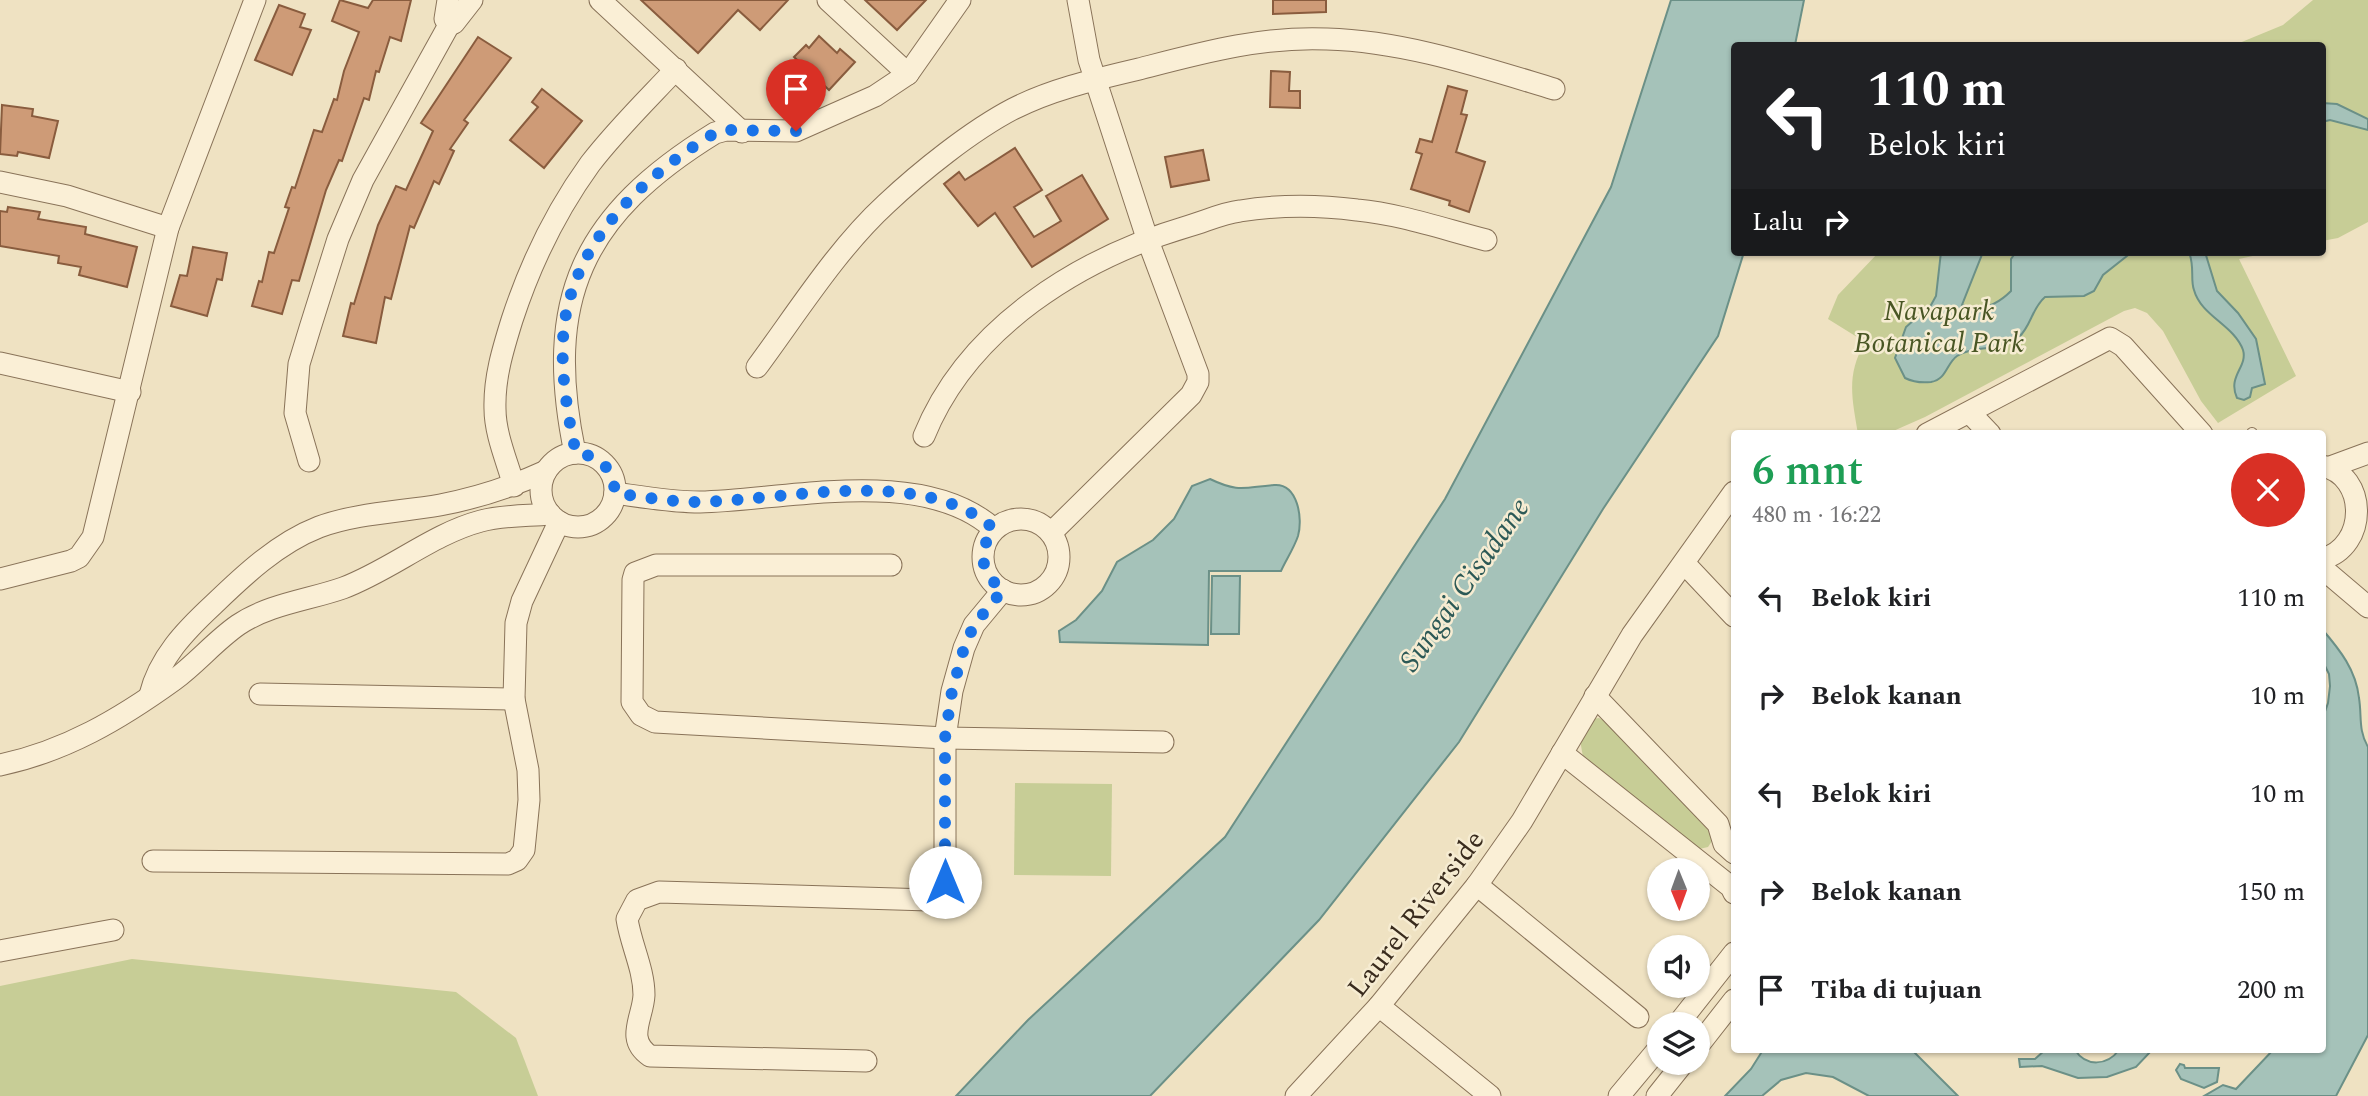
<!DOCTYPE html>
<html lang="id">
<head>
<meta charset="utf-8">
<style>
  body { margin:0; font-family:Spectral,serif; background:#f6f6f6; color:#202124; height:100vh; display:flex; flex-direction:column; font-size:26px; white-space:nowrap }
  * { box-sizing:border-box; margin:0 }
  p { font-size:23px; color:#757577 }
  .icon { flex:none; width:38px; height:38px; fill:none; stroke:currentColor; stroke-width:2; stroke-linecap:round; stroke-linejoin:round }
  .map { position:relative; flex:1; overflow:hidden }
  .details { position:absolute; left:1731px; top:430px; width:595px; height:623px; display:flex; flex-direction:column; background:#fff; border-radius:7px; box-shadow:0 2px 5px #0004 }
  .details>* { flex:none }
  .banner { position:absolute; left:1731px; top:42px; width:595px; height:214px; border-radius:7px; box-shadow:0 2px 5px #0004; background:#202124; color:#fff; overflow:hidden }
  .needle { width:46px; rotate:179deg }
  .buttons { position:absolute; left:1647px; top:858px; display:grid; gap:14px }
  .buttons a { display:grid; place-items:center; width:63px; height:63px; border-radius:50%; background:#fff; box-shadow:0 2px 5px #0004; font-size:35px }
  .pin { position:absolute; display:grid; place-items:center; width:60px; height:60px; color:#fff; margin:-72px -30px; border-radius:50% 50% 50% 0; rotate:-45deg; box-shadow:0 0 7px #0007 }
  .pin .icon { rotate:45deg }
  .me { position:absolute; width:77px; margin:-38px; rotate:0deg; stroke-linejoin:round; filter:drop-shadow(0 0 5px #0008) }
  .turn { display:flex; align-items:center; gap:24px; height:147px; padding:0 21px; font-size:32px }
  .turn .icon { width:91px; height:91px; stroke-width:2.5 }
  .turn b { display:block; font-size:49px; line-height:60px }
  .then { display:flex; align-items:center; height:66px; padding:0 21px; background:#0003; gap:14px; font-size:26px }
  .round { display:grid; place-items:center; flex:none; width:74px; height:74px; border-radius:37px; background:#f6f6f6 }
  .head { display:flex; align-items:center; justify-content:space-between; height:119px; padding:0 21px }
  h1 { font-size:42px; font-weight:600; line-height:52px; color:#1e9e55 }
  ul { padding:0; list-style:none }
  li { display:flex; align-items:center; gap:21px; height:98px; padding:0 21px }
  li div { flex:1 }
  li b { display:block; font-size:26px }
  li em { font-style:normal }
  .map>svg:first-child { display:block }
</style>
</head>
<body>
<div class="map">
<svg width="2368" height="1096" viewBox="0 0 2368 1096">
  <rect width="100%" height="100%" fill="#efe2c2"/>
  <!-- green -->
  <g fill="#c7cd96">
    <polygon points="2313,0 2368,0 2368,222 2338,238 2322,241 2322,46 2232,46 2283,25"/>
    <path d="M1879,252H2271L2239,259L2296,376L2218,423L2201,401L2163,331L2147,313L2135,308L2124,311L1925,417L1891,432L1858,434C1852,398 1846,375 1865,342L1828,319L1838,295Z"/>
    <polygon points="1599,718 1607,722 1711,833 1712,841 1708,847 1695,850 1583,757 1580,740 1592,719"/>
    <polygon points="1015,783 1112,784 1111,876 1014,875"/>
    <polygon points="132,959 456,992 516,1038 538,1096 0,1096 0,986"/>
  </g>
  <!-- water -->
  <g fill="#a5c2b9" stroke="#6b9087" stroke-width="2">
    <polygon points="1671,0 1804,0 1795,45 1734,46 1734,252 1744,252 1718,336 1603,509 1459,742 1319,920 1150,1096 956,1096 1028,1020 1225,837 1445,499 1611,187"/>
    <polygon points="2322,103 2337,104 2368,119 2368,130 2330,120 2322,122"/>
    <path d="M1941,252H1983L1962,305C1980,312 1997,305 2011,291V259L2016,252H2132L2103,275L2094,291L2084,296L2045,297C2032,308 2031,326 2019,337C2000,353 1976,344 1957,356C1946,364 1947,379 1931,382C1922,383 1913,382 1905,378L1895,358L1906,327L1931,305L1936,296Z"/>
    <path d="M2189,252H2205L2217,291L2238,313L2256,339L2265,384L2252,388L2250,397L2244,400L2237,398C2227,376 2248,367 2243,350C2234,325 2201,316 2194,290C2190,279 2195,268 2189,252Z"/>
    <path d="M1210,479C1239,493 1245,487 1274,485C1298,483 1303,519 1298,536C1294,548 1286,560 1281,571H1209L1208,645L1060,642L1059,631L1076,620L1102,591L1117,562L1153,540L1174,519L1192,486Z"/>
    <polygon points="1212,576 1240,576 1239,634 1211,634"/>
    <path d="M2322,629C2340,650 2356,670 2359,698C2362,716 2358,730 2368,747V1035L2336,1096H2204L2223,1085L2236,1089L2273,1050H2322V720L2328,703L2330,686L2329,674L2322,660Z"/>
    <polygon points="1763,1050 1912,1050 1958,1096 1869,1096 1833,1077 1806,1073 1781,1080 1762,1096 1725,1096 1751,1069"/>
    <path d="M2045,1050H2075C2086,1067 2107,1066 2119,1050H2152L2136,1067L2107,1077L2078,1078L2042,1066L2020,1067L2019,1059H2035Z"/>
    <polygon points="2180,1064 2184,1065 2185,1068 2219,1068 2217,1082 2204,1088 2181,1079 2176,1070"/>
  </g>
  <!-- building -->
  <g fill="#ce9b77" stroke="#895c3e" stroke-width="2">
    <polygon points="340,0 368,8 373,0 411,0 401,41 390,37 379,72 376,71 369,100 364,98 342,161 339,160 326,190 299,281 292,280 282,314 252,306 259,281 262,282 269,252 274,253 289,208 285,207 292,187 295,188 314,130 322,132 334,99 337,100 344,71 359,32 332,21"/>
    <polygon points="641,0 788,0 760,30 738,10 698,53"/>
    <polygon points="865,0 926,0 897,30"/>
    <polygon points="1273,0 1326,0 1326,12 1273,14"/>
    <polygon points="279,5 305,14 300,27 311,30 292,75 255,60"/>
    <polygon points="819,36 837,53 840,49 855,62 829,90 794,57 806,45 809,48"/>
    <polygon points="478,37 511,58 464,120 468,123 450,149 454,151 439,184 434,181 414,228 410,226 391,299 385,297 376,343 343,336 351,303 354,304 378,225 396,186 406,190 433,131 421,123"/>
    <polygon points="1271,71 1290,72 1289,91 1300,91 1300,108 1270,107"/>
    <polygon points="1448,86 1467,91 1461,114 1467,115 1456,152 1485,162 1469,212 1449,205 1450,201 1411,189 1422,154 1416,152 1420,139 1432,142"/>
    <polygon points="542,89 582,121 544,168 510,140 538,107 532,102"/>
    <polygon points="2,105 33,109 32,116 58,121 49,158 18,152 17,156 0,154"/>
    <polygon points="1015,148 1042,190 1014,207 1034,237 1061,221 1046,196 1082,175 1108,219 1032,267 995,213 978,226 944,184 959,172 965,180"/>
    <polygon points="1203,150 1209,180 1171,187 1165,157"/>
    <polygon points="8,207 40,212 38,219 86,227 85,234 137,247 127,287 79,275 81,267 58,263 59,256 0,246 0,211 7,212"/>
    <polygon points="193,247 227,253 222,280 217,279 207,316 171,306 180,275 187,276"/>
  </g>
  <g fill="none" stroke-linecap="round" stroke-linejoin="round">
    <defs>
      <polyline id="lane" points="2252,433 2252,434"/>
      <g id="street">
        <polyline points="600,0 742,132"/>
        <polyline points="828,0 908,74"/>
        <polyline points="449,25 454,23 472,0"/>
        <polyline points="0,182 67,196 168,228"/>
        <polyline points="0,363 130,392"/>
        <path d="M757,367C797,313 837,249 886,204C920,172 971,131 1013,109C1052,89 1097,79 1139,69C1201,53 1262,36 1327,39C1404,41 1481,67 1554,89"/>
        <polyline points="1970,413 1990,434"/>
        <polyline points="1927,434 2110,338 2123,346 2202,434"/>
        <path d="M924,436C968,327 1080,258 1189,226C1206,221 1223,213 1240,211C1277,205 1319,205 1357,210C1400,214 1443,229 1486,240"/>
        <path d="M575,453C543,299 582,215 715,133L726,130L796,131L875,96L908,74L960,0"/>
        <circle cx="578" cy="490" r="37"/>
        <polyline points="309,461 295,413 299,364 310,328 338,239 363,180 449,25 445,19 448,0"/>
        <path d="M2322,466C2368,475 2368,547 2322,559"/>
        <polyline points="2330,467 2368,453"/>
        <path d="M514,486C507,461 495,434 495,409C494,378 503,349 512,320C530,265 556,211 590,164C616,130 647,100 676,69"/>
        <path d="M615,493C643,497 671,502 700,502C787,500 923,465 994,529"/>
        <circle cx="1021" cy="557" r="38"/>
        <polyline points="1051,533 1191,395 1198,382 1198,374 1147,238 1089,60 1078,0"/>
        <polyline points="1684,563 1734,616"/>
        <polyline points="891,565 656,565 635,573 633,580 632,702 641,715 655,722 945,738 1163,742"/>
        <polyline points="2322,568 2368,607"/>
        <polyline points="0,579 71,561 79,557 93,537 168,228 255,0"/>
        <polyline points="260,694 514,699"/>
        <path d="M150,695C159,658 185,631 213,605C244,575 278,543 319,527C357,513 400,512 440,505C477,498 511,487 546,471"/>
        <polyline points="1595,696 1718,824 1724,844 1734,853"/>
        <polyline points="1562,753 1731,887 1734,893"/>
        <path d="M0,765C66,751 120,719 174,680C197,663 215,641 238,625C269,604 309,600 343,588C391,570 432,534 481,521C503,515 527,516 550,514"/>
        <polyline points="153,861 508,864 517,860 524,850 529,800 528,770 514,699 516,623 522,601 559,522"/>
        <polyline points="1477,885 1638,1017"/>
        <polyline points="0,951 113,930"/>
        <polyline points="1379,1006 1490,1096"/>
        <polyline points="1678,1024 1734,953"/>
        <polyline points="1698,1046 1734,1000"/>
        <path d="M866,1061L650,1056C625,1039 643,1018 644,995C644,969 631,945 627,919L637,900L659,892L929,900L940,893L945,882V738L952,691L964,648L974,625L1003,590"/>
        <polyline points="1296,1096 1379,1006 1477,885 1522,821 1632,635 1734,492"/>
        <polyline points="1619,1096 1659,1048"/>
        <polyline points="1657,1096 1684,1062"/>
      </g>
    </defs>
    <!-- lane casing -->
    <use href="#lane" stroke="#897359" stroke-width="12"/>
    <!-- street casing -->
    <use href="#street" stroke="#897359" stroke-width="23"/>
    <!-- lane -->
    <use href="#lane" stroke="#faefd6" stroke-width="10"/>
    <!-- street -->
    <use href="#street" stroke="#faefd6" stroke-width="21"/>
  </g>
  <g fill="none" stroke-linecap="round" stroke-linejoin="round">
    <!-- route -->
    <path stroke="#1a73e8" stroke-width="12" stroke-dasharray="0 21.6" d="M796,131L726,130L715,133C649,173 585,230 567,309C557,354 566,408 576,453C600,456 613,468 615,493C643,497 671,502 700,502C788,500 923,465 994,529C977,551 980,573 1003,590L974,625L964,648L952,691L945,738V882"/>
  </g>
  <g text-anchor="middle" stroke-width="5" stroke-linejoin="round" paint-order="stroke">
    <!-- park labels -->
    <g font-size="28" font-style="italic" fill="#495624" stroke="#f6ecd2">
      <text x="1939" y="320">Navapark<tspan x="1939" dy="32">Botanical Park</tspan></text>
    </g>
    <!-- street labels -->
    <g font-size="28" fill="#392b1d" stroke="#f6ecd2">
      <text transform="translate(1415 913) rotate(-52)" y="10">Laurel Riverside</text>
    </g>
    <!-- water labels -->
    <g font-size="30" font-style="italic" fill="#2c5956" stroke="#f6ecd2">
      <text transform="translate(1464 584) rotate(-55)" y="10">Sungai Cisadane</text>
    </g>
  </g>
</svg>
<div class="buttons">
<a><svg class="needle" viewBox="-14 -14 28 28"><path d="M0-13l5 13h-10z" fill="#e53935"/><path d="M0 13l5-13h-10z" fill="#757577"/></svg></a>
<a><svg class="icon" aria-label="sound" viewBox="0 0 24 24"><path d="M4 9h4l5-4v14l-5-4H4zM17 9q2 3 0 6"/></svg></a>
<a><svg class="icon" aria-label="layers" viewBox="0 0 24 24"><path d="M12 4l9 5-9 5-9-5zM3 14l9 5 9-5"/></svg></a>
</div>
<div class="pin" style="left:796px;top:131px;background:#d93025"><svg class="icon" aria-label="arrive" viewBox="0 0 24 24"><path d="M6 21V4h12l-3 4 3 4H6"/></svg></div>
<svg class="me" style="left:945px;top:882px" viewBox="-20 -20 40 40"><circle r="19" fill="#fff"/><path d="M0-13L10 11 0 6-10 11z" fill="#1a73e8"/></svg>
<div class="banner">
<div class="turn"><svg class="icon" aria-label="left" viewBox="0 0 24 24"><path d="M17 20v-9H6M10 6l-5 5 5 5"/></svg><div><b>110 m</b>Belok kiri</div></div>
<div class="then">Lalu<svg class="icon" aria-label="right" viewBox="0 0 24 24"><path d="M7 20v-9h11M14 6l5 5-5 5"/></svg></div>
</div>
<section class="details">
<div class="head"><div><h1>6 mnt</h1><p>480 m · 16:22</p></div><a class="round" style="background:#d93025;color:#fff"><svg class="icon" aria-label="close" viewBox="0 0 24 24"><path d="M6 6l12 12M18 6L6 18"/></svg></a></div>
<ul>
<li><svg class="icon" aria-label="left" viewBox="0 0 24 24"><path d="M17 20v-9H6M10 6l-5 5 5 5"/></svg><div><b>Belok kiri</b></div><em>110 m</em></li>
<li><svg class="icon" aria-label="right" viewBox="0 0 24 24"><path d="M7 20v-9h11M14 6l5 5-5 5"/></svg><div><b>Belok kanan</b></div><em>10 m</em></li>
<li><svg class="icon" aria-label="left" viewBox="0 0 24 24"><path d="M17 20v-9H6M10 6l-5 5 5 5"/></svg><div><b>Belok kiri</b></div><em>10 m</em></li>
<li><svg class="icon" aria-label="right" viewBox="0 0 24 24"><path d="M7 20v-9h11M14 6l5 5-5 5"/></svg><div><b>Belok kanan</b></div><em>150 m</em></li>
<li><svg class="icon" aria-label="arrive" viewBox="0 0 24 24"><path d="M6 21V4h12l-3 4 3 4H6"/></svg><div><b>Tiba di tujuan</b></div><em>200 m</em></li>
</ul>
</section>
</div>
</body>
</html>
